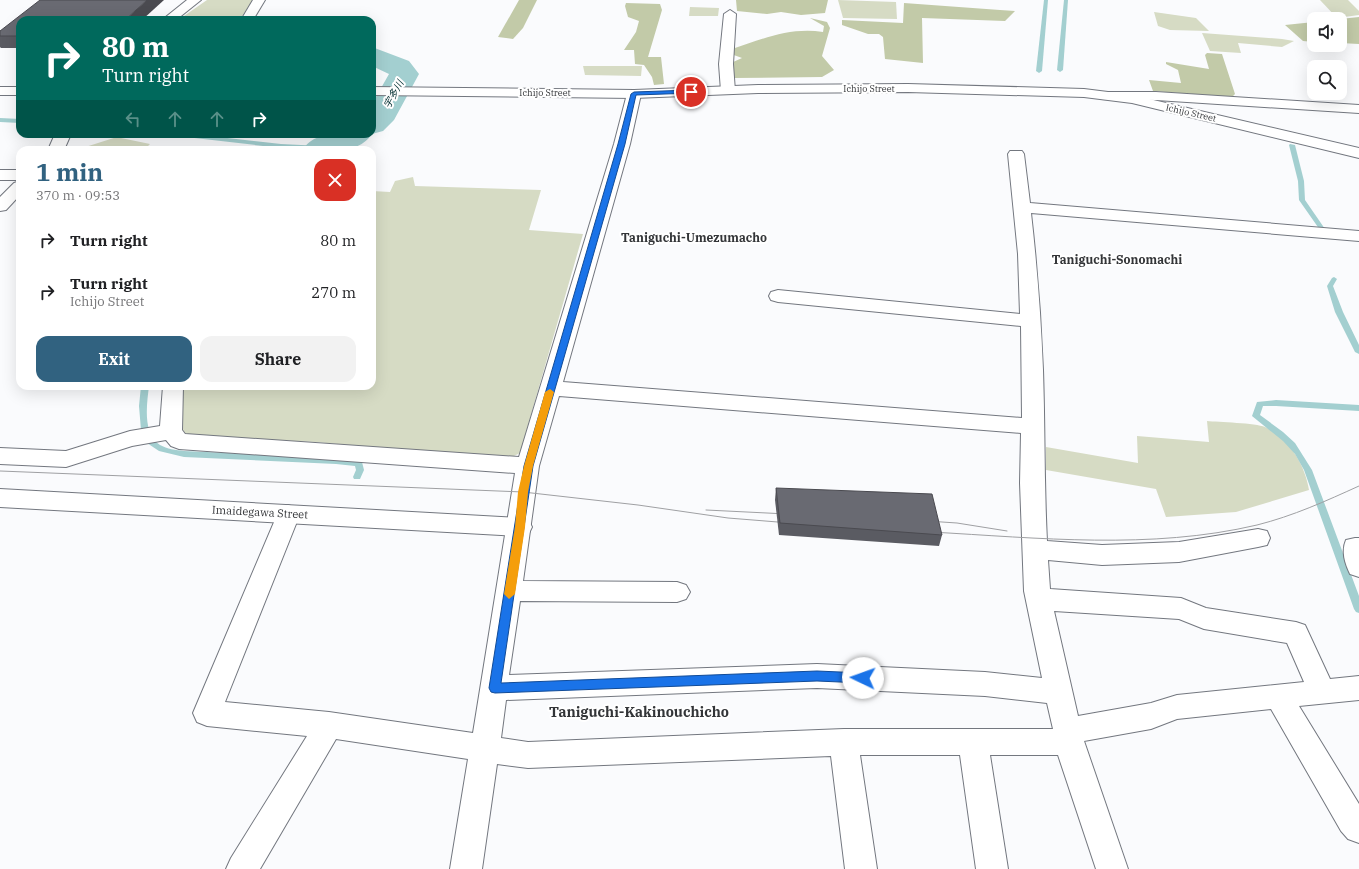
<!DOCTYPE html>
<html lang="en">
<head>
<meta charset="utf-8">
<style>
  body { margin:0; font-family:"IBM Plex Serif","Noto Sans JP",serif; background:#f2f2f2; color:#202124; height:100vh; display:flex; flex-direction:column; font-size:15px; white-space:nowrap }
  * { box-sizing:border-box; margin:0 }
  p { font-size:13px; color:#757577 }
  .icon { flex:none; width:22px; height:22px; fill:none; stroke:currentColor; stroke-width:2; stroke-linecap:round; stroke-linejoin:round }
  .map { position:relative; flex:1; overflow:hidden }
  .sheet { position:absolute; left:16px; top:146px; width:360px; height:244px; display:flex; flex-direction:column; background:#fff; border-radius:12px; box-shadow:0 4px 16px #0002 }
  .sheet>* { flex:none }
  .hud { position:absolute; left:16px; top:16px; width:360px; height:122px; border-radius:12px; box-shadow:0 4px 16px #0002; background:#00695c; color:#fff; overflow:hidden }
  .buttons { position:absolute; left:1307px; top:12px; display:grid; gap:8px }
  .buttons a { display:grid; place-items:center; width:40px; height:40px; border-radius:8px; background:#fff; box-shadow:0 4px 16px #0002; font-size:20px }
  .pin { position:absolute; display:grid; place-items:center; width:34px; height:34px; color:#fff; margin:-17px; border:2px solid #fff; border-radius:50%; box-shadow:0 1px 4px #0007 }
  .me { position:absolute; width:44px; margin:-22px; rotate:273deg; stroke-linejoin:round; filter:drop-shadow(0 0 3px #0008) }
  .turn { display:flex; align-items:center; gap:14px; height:84px; padding:0 20px; font-size:18px }
  .turn .icon { width:52px; height:52px; stroke-width:2.5 }
  .turn b { display:block; font-size:28px; line-height:34px }
  .lanes { display:flex; align-items:center; height:38px; padding:0 20px; background:#0003; justify-content:center; gap:20px; direction:ltr }
  .lanes .off { opacity:.35 }
  .round { display:grid; place-items:center; flex:none; width:42px; height:42px; border-radius:12px; background:#f2f2f2 }
  .headline { display:flex; align-items:center; justify-content:space-between; height:68px; padding:0 20px }
  h1 { font-size:24px; font-weight:700; line-height:30px; color:#316280 }
  .cta { display:flex; gap:8px; margin-top:auto; padding:8px 20px }
  .cta a { flex:1; height:46px; border-radius:12px; background:#316280; color:#fff; font-size:16px; font-weight:700; line-height:46px; text-align:center }
  .cta a+a { background:#f2f2f2; color:#202124 }
  ul { padding:0; list-style:none }
  li { display:flex; align-items:center; gap:12px; height:52px; padding:0 20px }
  li div { flex:1 }
  li b { display:block; font-size:15px }
  li em { font-style:normal }
  .map>svg:first-child { display:block }
</style>
</head>
<body>
<div class="map">
<svg width="1359" height="869" viewBox="0 0 1359 869">
  <rect width="100%" height="100%" fill="#fafbfd"/>
  <!-- green -->
  <g fill="#d6dbc4">
    <polygon points="207,0 253,0 240,19 184,16"/>
    <polygon points="838,0 896,2 897,19 843,18"/>
    <polygon points="1320,0 1348,0 1359,11 1359,15 1337,18"/>
    <polygon points="690,7 719,8 718,16 689,16"/>
    <polygon points="1154,12 1196,18 1209,31 1170,30 1158,26"/>
    <polygon points="1202,33 1282,39 1294,41 1282,47 1238,43 1241,53 1210,51"/>
    <polygon points="583,66 642,66 641,76 585,75"/>
    <polygon points="120,136 121,138 150,144 144,150 76,150"/>
    <polygon points="413,177 415,186 541,190 529,230 583,234 520,453 506,460 316,442 186,436 181,426 178,386 372,386 372,191 390,192 395,181"/>
    <path d="M1207,421C1218,422 1256,423 1265,427C1289,438 1305,465 1309,490L1236,512L1166,517L1156,489L1046,470V447L1138,463L1137,436L1209,442Z"/>
  </g>
  <!-- forest -->
  <g fill="#c2caa8">
    <polygon points="519,0 537,0 523,28 513,39 498,37"/>
    <polygon points="736,0 828,0 825,13 801,15 781,12 767,14 737,11"/>
    <polygon points="626,3 660,4 662,10 648,57 661,57 664,84 654,85 652,77 644,65 635,64 634,50 624,50 636,32 639,21 628,17 625,6"/>
    <polygon points="904,3 1000,10 1015,11 1005,21 922,18 923,63 885,59 883,37 879,34 868,34 842,25 842,20 903,23"/>
    <polygon points="1359,17 1359,44 1340,43 1340,19"/>
    <path d="M810,18L827,22L830,28L822,56L834,70L822,77L733,78L731,63L742,58L731,54L732,49C762,39 790,27 823,32L824,26Z"/>
    <polygon points="1314,22 1314,42 1303,41 1285,25"/>
    <polygon points="1207,53 1222,54 1235,94 1232,97 1153,91 1149,80 1181,83 1178,70 1166,64 1166,62 1209,69 1205,55"/>
  </g>
  <g fill="none" stroke-linecap="round" stroke-linejoin="round">
    <!-- stream -->
    <g fill="#a3cfd0" fill-rule="evenodd">
      <polygon points="1044,0 1048,0 1042,71 1039,73 1036,71"/>
      <polygon points="1064,0 1068,0 1063,70 1060,72 1057,70"/>
      <polygon points="0,118 20,119 20,123 0,122"/>
      <polygon points="174,134 192,134 281,144 321,146 324,148 321,150 281,148 177,136"/>
      <polygon points="1290,144 1295,145 1304,181 1305,200 1325,229 1324,230 1320,230 1299,200 1298,181 1289,145"/>
      <polygon points="1334,277 1337,279 1333,286 1343,312 1359,345 1359,354 1355,352 1335,312 1327,286 1332,278"/>
      <path d="M141,386H149C147,403 142,434 160,445C167,449 176,450 184,451L336,458L362,462L364,470L360,479H354L353,477L356,470L355,466L336,464L184,457L159,451L147,443L141,430L139,406Z"/>
      <polygon points="1276,400 1359,405 1359,411 1276,406 1263,406 1260,415 1283,432 1295,443 1312,470 1359,596 1359,613 1356,612 1354,609 1304,470 1295,454 1283,441 1252,416 1257,402"/>
    </g>
    <!-- river -->
    <path fill="#a3cfd0" fill-rule="evenodd" d="M372,47L409,61L419,74L394,120L383,131L372,134C358,155 329,150 306,150L304,148C318,128 351,134 372,134V104L389,74L372,66Z"/>
    <defs>
      <g id="street">
        <polygon points="253,0 265,0 253,20 241,20"/>
        <polygon points="730,10 736,14 733,64 735,91 733,94 723,94 721,91 719,64 724,14"/>
        <path d="M634,90L639,91L641,94L630,144L563,382L1022,418L1021,326L778,302L771,300L769,296L771,292L778,290L1020,314L1018,254L1008,154L1010,151H1022L1024,154L1030,203L1359,231V241L1031,213C1037,265 1041,318 1043,370C1045,427 1044,484 1047,541L1102,545L1179,542L1258,529L1267,531L1270,538L1267,545L1258,547L1179,562L1102,565L1048,560L1050,589L1181,598L1206,608L1296,622L1305,625L1330,679L1359,676V700L1299,706L1359,804V843L1348,839L1341,831L1271,709L1177,719L1151,729L1084,741L1128,869H1096L1058,755H990L1008,869H976L960,755H860L877,869H845L831,756L528,768L497,764L482,869H450L468,759L336,739L260,869H226L231,858L307,736L207,726L197,722L193,713L280,508L288,505L296,508L300,514L225,702L329,712L473,733L515,473L179,449L171,446L166,440L132,446L66,467L0,464V448L66,451L130,431L160,426L163,386H183L182,430L185,434L519,457L614,144L627,94L629,91ZM559,396L1021,433L1020,483L1024,591L1042,678L985,672L817,664L509,675L520,601L677,602L686,599L690,592L686,585L677,582L523,581L539,466ZM1054,611L1179,619L1204,629L1287,643L1304,682L1177,695L1151,703L1078,716ZM817,688L985,696L1047,703L1053,729H844L528,742L501,738L506,700Z"/>
        <polygon points="1106,92 1156,92 1359,105 1359,113 1156,100 1101,99 1099,96 1101,93"/>
        <polygon points="55,134 71,134 64,150 48,150"/>
        <rect x="0" y="170" width="20" height="10"/>
        <polygon points="20,181 20,195 6,210 0,211 0,197 14,183"/>
        <path d="M1355,538H1359V577L1350,574C1345,564 1341,551 1346,540Z"/>
      </g>
      <g id="secondary">
        <polygon points="187,0 201,0 176,20 162,20"/>
        <polygon points="908,84 1084,89 1132,95 1359,148 1359,158 1132,103 1084,97 908,92 758,93 634,98 372,95 372,87 634,90 758,85"/>
        <rect x="0" y="87" width="20" height="8"/>
        <polygon points="0,489 520,518 529,521 532,527 529,533 520,536 0,507"/>
      </g>
    </defs>
    <!-- street casing -->
    <use href="#street" stroke="#73777f" stroke-width="2"/>
    <!-- secondary casing -->
    <use href="#secondary" stroke="#73777f" stroke-width="2"/>
    <!-- street -->
    <use href="#street" fill="#fff" fill-rule="evenodd"/>
    <!-- secondary -->
    <use href="#secondary" fill="#fff" fill-rule="evenodd"/>
    <!-- tram -->
    <g stroke="#9fa0a3" stroke-width="1">
      <polyline points="0,471 523,492 638,505 728,518 790,523"/>
      <polyline points="706,510 787,514"/>
      <polyline points="927,521 957,523 1007,531"/>
      <path d="M931,532C1039,538 1151,550 1257,525C1293,516 1326,501 1359,486"/>
    </g>
  </g>
  <!-- wall -->
  <g fill="#5a5b62">
    <polygon points="20,20 20,48 1,48 0,47 0,31"/>
    <polygon points="776,488 942,535 939,546 779,535 775,500"/>
  </g>
  <!-- shaded-wall -->
  <polygon fill="#4a4a50" points="147,0 164,0 142,20 125,20"/>
  <!-- building -->
  <g fill="#696a72" stroke="#4a4a50">
    <polygon points="40,0 147,0 125,20 20,20 20,36 0,36 0,31"/>
    <polygon points="776,488 932,494 942,535 780,523"/>
  </g>
  <!-- route -->
  <polygon fill="#1a73e8" stroke="#114b97" points="691,90 693,91 693,93 636,95 625,144 533,466 501,683 817,671 863,673 867,675 869,678 867,682 863,683 817,681 495,693 491,692 489,688 524,466 618,144 631,94 634,92"/>
  <!-- slow -->
  <polygon fill="#f59e0b" points="550,389 554,392 533,466 528,492 525,527 515,594 509,599 504,594 515,527 518,492 524,466 545,392"/>
  <g text-anchor="middle" stroke-width="4" stroke-linejoin="round" paint-order="stroke">
    <!-- far-street labels -->
    <g font-size="9" fill="#333538" stroke="#fff">
      <text x="869" y="92">Ichijo Street</text>
      <text x="545" y="96">Ichijo Street</text>
      <text transform="translate(1191 113) rotate(13)" y="3">Ichijo Street</text>
    </g>
    <!-- far-water labels -->
    <g font-size="10" font-style="italic" fill="#053133" stroke="#fff">
      <text transform="translate(393 94) rotate(-61)" y="4">宇多川</text>
    </g>
    <!-- street labels -->
    <g font-size="11" fill="#333538" stroke="#fff">
      <text transform="translate(260 512) rotate(3)" y="4">Imaidegawa Street</text>
    </g>
    <!-- neighbourhood labels -->
    <g font-size="12" font-weight="bold" fill="#333538" stroke="#fff">
      <text x="694" y="242">Taniguchi-Umezumacho</text>
      <text x="1117" y="264">Taniguchi-Sonomachi</text>
    </g>
    <!-- near-neighbourhood labels -->
    <g font-size="14" font-weight="bold" fill="#333538" stroke="#fff">
      <text x="639" y="717">Taniguchi-Kakinouchicho</text>
    </g>
  </g>
</svg>
<div class="buttons">
<a><svg class="icon" aria-label="sound" viewBox="0 0 24 24"><path d="M4 9h4l5-4v14l-5-4H4zM17 9q2 3 0 6"/></svg></a>
<a><svg class="icon" aria-label="search" viewBox="0 0 24 24"><circle cx="10" cy="10" r="6"/><path d="M15 15l6 6"/></svg></a>
</div>
<div class="pin" style="left:691px;top:92px;background:#d93025"><svg class="icon" aria-label="arrive" viewBox="0 0 24 24"><path d="M6 21V4h12l-3 4 3 4H6"/></svg></div>
<svg class="me" style="left:863px;top:678px" viewBox="-20 -20 40 40"><circle r="19" fill="#fff"/><path d="M0-13L10 11 0 6-10 11z" fill="#1a73e8"/></svg>
<div class="hud">
<div class="turn"><svg class="icon" aria-label="right" viewBox="0 0 24 24"><path d="M7 20v-9h11M14 6l5 5-5 5"/></svg><div><b>80 m</b>Turn right</div></div>
<div class="lanes"><svg class="icon off" aria-label="left" viewBox="0 0 24 24"><path d="M17 20v-9H6M10 6l-5 5 5 5"/></svg><svg class="icon off" aria-label="ahead" viewBox="0 0 24 24"><path d="M12 20V5M6 11l6-6 6 6"/></svg><svg class="icon off" aria-label="ahead" viewBox="0 0 24 24"><path d="M12 20V5M6 11l6-6 6 6"/></svg><svg class="icon" aria-label="right" viewBox="0 0 24 24"><path d="M7 20v-9h11M14 6l5 5-5 5"/></svg></div>
</div>
<section class="sheet">
<div class="headline"><div><h1>1 min</h1><p>370 m · 09:53</p></div><a class="round" style="background:#d93025;color:#fff"><svg class="icon" aria-label="close" viewBox="0 0 24 24"><path d="M6 6l12 12M18 6L6 18"/></svg></a></div>
<ul>
<li><svg class="icon" aria-label="right" viewBox="0 0 24 24"><path d="M7 20v-9h11M14 6l5 5-5 5"/></svg><div><b>Turn right</b></div><em>80 m</em></li>
<li><svg class="icon" aria-label="right" viewBox="0 0 24 24"><path d="M7 20v-9h11M14 6l5 5-5 5"/></svg><div><b>Turn right</b><p>Ichijo Street</p></div><em>270 m</em></li>
</ul>
<div class="cta"><a>Exit</a><a>Share</a></div>
</section>
</div>
</body>
</html>
